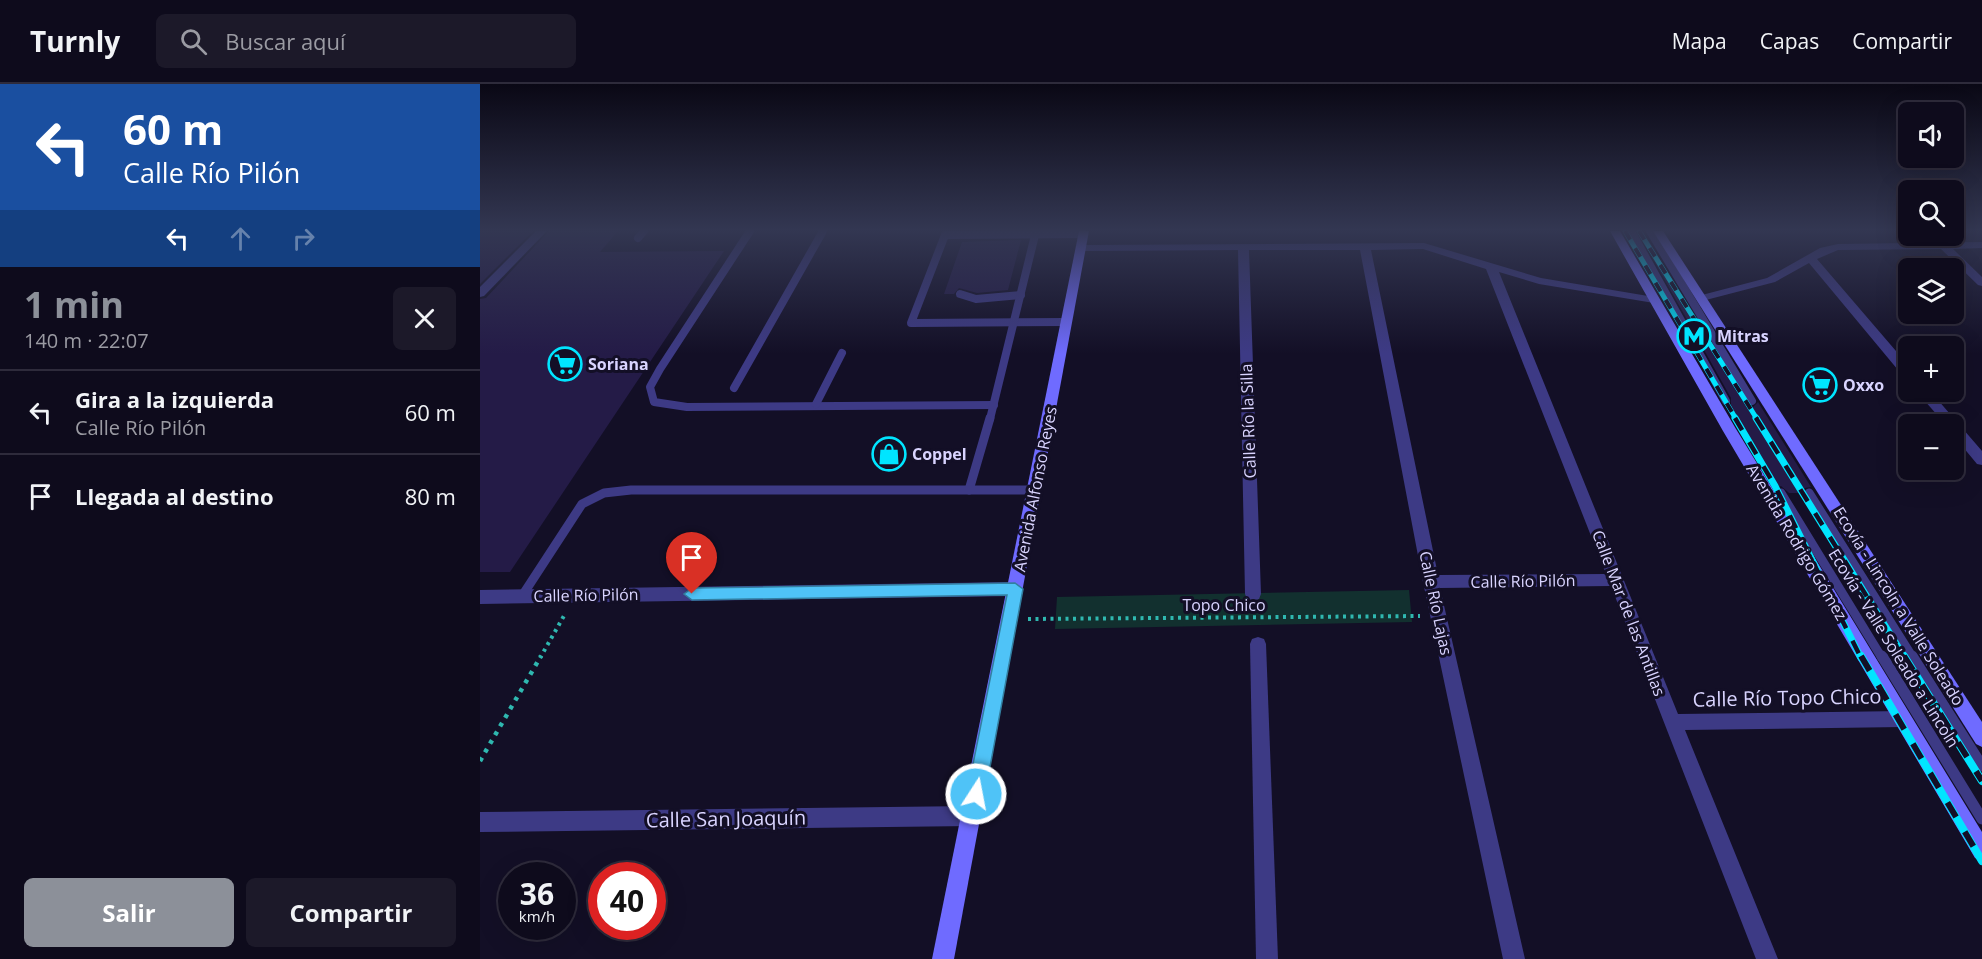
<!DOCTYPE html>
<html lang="es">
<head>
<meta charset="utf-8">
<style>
  body { margin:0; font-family:"Open Sans",sans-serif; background:#1c1929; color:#f1f3f6; height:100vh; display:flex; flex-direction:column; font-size:22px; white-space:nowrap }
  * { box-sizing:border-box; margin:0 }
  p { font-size:20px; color:#9b9ba3 }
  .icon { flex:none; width:33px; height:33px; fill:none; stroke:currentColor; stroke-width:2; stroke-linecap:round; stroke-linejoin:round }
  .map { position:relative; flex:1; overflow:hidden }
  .details { display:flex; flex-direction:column; background:#0e0b1c; width:480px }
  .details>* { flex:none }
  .banner { background:#1a4fa0; color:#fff; overflow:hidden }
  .fabs { position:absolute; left:1418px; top:18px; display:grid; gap:12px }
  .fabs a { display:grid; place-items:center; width:66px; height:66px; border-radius:9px; background:#0e0b1c; box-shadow:0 6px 24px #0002,0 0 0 2px #2e2b3b; font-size:30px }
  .speed { position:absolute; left:18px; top:778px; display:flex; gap:12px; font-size:30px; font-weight:700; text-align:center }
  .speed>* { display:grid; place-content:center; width:78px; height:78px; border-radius:50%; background:#0e0b1c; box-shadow:0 6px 24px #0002,0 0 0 2px #2e2b3b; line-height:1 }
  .speed small { font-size:15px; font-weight:400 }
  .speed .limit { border:9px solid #d22; background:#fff; color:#111 }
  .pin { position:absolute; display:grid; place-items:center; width:51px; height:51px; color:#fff; margin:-62px -26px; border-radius:50% 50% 50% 0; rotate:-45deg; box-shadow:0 0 6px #0007 }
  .pin .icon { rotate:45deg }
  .me { position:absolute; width:66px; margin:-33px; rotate:11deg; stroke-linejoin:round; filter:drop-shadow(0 0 4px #0008) }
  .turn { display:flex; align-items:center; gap:21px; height:126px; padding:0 24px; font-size:27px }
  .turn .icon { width:78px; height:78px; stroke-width:2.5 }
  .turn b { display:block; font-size:42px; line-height:51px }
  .lanes { display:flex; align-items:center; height:57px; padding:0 24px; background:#0003; justify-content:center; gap:30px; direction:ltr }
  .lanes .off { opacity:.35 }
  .round { display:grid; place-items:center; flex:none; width:63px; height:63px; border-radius:9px; background:#1c1929 }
  .overview { display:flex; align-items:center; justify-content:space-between; height:102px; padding:0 24px }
  h1 { font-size:36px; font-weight:700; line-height:45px; color:#8c9099 }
  .cta { display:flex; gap:12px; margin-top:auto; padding:12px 24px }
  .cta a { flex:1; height:69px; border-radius:9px; background:#8c9099; color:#fff; font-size:24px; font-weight:700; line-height:69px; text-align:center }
  .cta a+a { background:#1c1929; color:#f1f3f6 }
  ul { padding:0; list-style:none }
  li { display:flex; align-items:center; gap:18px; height:84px; padding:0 24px; border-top:2px solid #2e2b3b }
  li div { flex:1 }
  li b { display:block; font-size:22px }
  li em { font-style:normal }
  header { display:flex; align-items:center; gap:36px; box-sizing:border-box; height:84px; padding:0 30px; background:#0e0b1c; border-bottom:2px solid #2e2b3b }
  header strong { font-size:28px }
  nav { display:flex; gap:33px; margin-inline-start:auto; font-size:21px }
  .search { width:420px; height:54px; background:#1c1929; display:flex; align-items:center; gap:15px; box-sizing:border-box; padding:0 21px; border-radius:9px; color:#9b9ba3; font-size:22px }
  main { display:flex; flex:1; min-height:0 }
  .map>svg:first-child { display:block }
</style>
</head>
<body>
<header>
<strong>Turnly</strong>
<div class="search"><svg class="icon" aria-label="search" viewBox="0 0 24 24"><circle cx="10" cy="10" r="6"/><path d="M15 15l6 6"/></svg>Buscar aquí</div>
<nav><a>Mapa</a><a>Capas</a><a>Compartir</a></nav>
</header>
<main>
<section class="details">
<div class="banner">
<div class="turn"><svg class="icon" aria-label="left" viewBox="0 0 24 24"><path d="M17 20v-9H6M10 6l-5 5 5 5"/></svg><div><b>60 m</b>Calle Río Pilón</div></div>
<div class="lanes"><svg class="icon" aria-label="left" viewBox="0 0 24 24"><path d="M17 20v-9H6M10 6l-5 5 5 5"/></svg><svg class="icon off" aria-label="ahead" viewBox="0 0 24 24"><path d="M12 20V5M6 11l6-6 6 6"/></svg><svg class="icon off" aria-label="right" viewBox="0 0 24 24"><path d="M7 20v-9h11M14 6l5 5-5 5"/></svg></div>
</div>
<div class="overview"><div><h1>1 min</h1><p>140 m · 22:07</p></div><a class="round"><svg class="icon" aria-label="close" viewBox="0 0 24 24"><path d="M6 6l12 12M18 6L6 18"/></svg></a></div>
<ul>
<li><svg class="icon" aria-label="left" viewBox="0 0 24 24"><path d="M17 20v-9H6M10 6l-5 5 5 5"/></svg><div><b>Gira a la izquierda</b><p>Calle Río Pilón</p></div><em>60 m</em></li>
<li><svg class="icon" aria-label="arrive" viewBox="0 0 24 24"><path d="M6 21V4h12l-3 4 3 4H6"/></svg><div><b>Llegada al destino</b></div><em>80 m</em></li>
</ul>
<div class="cta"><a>Salir</a><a>Compartir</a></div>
</section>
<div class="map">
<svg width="1502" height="875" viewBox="0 0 1502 875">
  <rect width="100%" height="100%" fill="#130f26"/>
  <!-- green -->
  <polygon fill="#12302f" points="929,506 932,538 575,545 577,513"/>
  <!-- building -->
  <g fill="#241b47">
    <polygon points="0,147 53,147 0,200"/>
    <polygon points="69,147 138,147 120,168 244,167 30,488 0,488 0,215 6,214"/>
    <polygon points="541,156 528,206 497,209 479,204 474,210 464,210 482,158"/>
    <polygon points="1163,157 1169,157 1267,320 1273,323 1278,318 1331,403 1325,404 1322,409 1309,409 1301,402 1295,405 1246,323 1251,321 1251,314"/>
  </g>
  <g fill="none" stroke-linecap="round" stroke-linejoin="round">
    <!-- path-far1 -->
    <g stroke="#2fb8b0" stroke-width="4" stroke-dasharray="3 4.5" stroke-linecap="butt">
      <polyline points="548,535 940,532"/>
      <polyline points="60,574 85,530"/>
    </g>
    <!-- path -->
    <polyline stroke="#2fb8b0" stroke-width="4.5" stroke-dasharray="4 6" stroke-linecap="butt" points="0,677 61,572"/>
    <!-- lane-far2 -->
    <g stroke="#3d3a85" stroke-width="8">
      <polyline points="270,147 180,285 170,303 174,318 207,323 514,321"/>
      <polyline points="1151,147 1246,317"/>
      <polyline points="1170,147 1272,317"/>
      <polyline points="158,154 164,147"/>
      <polyline points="480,210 496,215 541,211"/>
      <polyline points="586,238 431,239 465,151 604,150"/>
      <polyline points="254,304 343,147"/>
      <polyline points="336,320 362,269"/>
      <polyline points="510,335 556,147"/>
    </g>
    <!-- lane-far1 -->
    <g stroke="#3d3a85" stroke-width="9">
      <polyline points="489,406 510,334"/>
      <polyline points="1301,409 1402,574"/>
      <polyline points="1329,409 1433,574"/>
      <polyline points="42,512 102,420 124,409 151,406 555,406"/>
    </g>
    <!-- lane -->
    <g stroke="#3d3a85" stroke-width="11">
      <polyline points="1402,572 1502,735"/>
      <polyline points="1432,572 1502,682"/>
    </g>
    <!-- street -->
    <g fill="#3d3a85" fill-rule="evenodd">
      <polygon points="56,147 67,147 4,212 0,213 0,203"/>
      <polygon points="1502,158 1502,164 1473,165 1502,193 1502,202 1498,201 1461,165 1358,166 1337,175 1428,281 1428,293 1423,292 1329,179 1295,198 1222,217 1216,214 1218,212 1287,194 1340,164 1358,160"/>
      <path d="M944,159L1061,194L1174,213L1180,216L1174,219L1059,200L1019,188L1198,630L1423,627L1429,629L1432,635L1429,641L1423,643L1205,646L1298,875H1276L1131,502L960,504L1045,875H1023L943,498L880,166H769L781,510L779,515L773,517L767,515L765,510L758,166L601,167L596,164L601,161ZM943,165L1006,185L1126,490L958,491L891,166Z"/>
      <polygon points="1437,308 1451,308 1502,367 1502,381 1497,380 1473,351 1473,340 1465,340"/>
      <polygon points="535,498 541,500 543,505 541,510 535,512 0,520 0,506"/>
      <polygon points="778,553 784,555 786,560 798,875 776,875 770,560 772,555"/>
      <polygon points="492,722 499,725 502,732 499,739 492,742 0,748 0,728"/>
    </g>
    <!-- secondary -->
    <g fill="#6f6bff" fill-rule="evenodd">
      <polygon points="599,147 609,147 474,875 452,875"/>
      <polygon points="1130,147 1140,147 1256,345 1502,748 1502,777 1495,774 1243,347"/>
      <polygon points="1173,147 1183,147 1502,638 1502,663 1496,660"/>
    </g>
    <defs>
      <g id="rail-far2">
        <polyline points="1145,147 1256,335"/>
        <polyline points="1159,147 1277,335"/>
      </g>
      <g id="rail-far1">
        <polyline points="1255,334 1295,402 1381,574"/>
        <polyline points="1276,334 1425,574"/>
      </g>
      <g id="rail">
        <polyline points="1381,572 1502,777"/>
        <polyline points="1424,572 1502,697"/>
      </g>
    </defs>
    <!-- rail-far2 casing -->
    <use href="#rail-far2" stroke="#00e5ff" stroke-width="5"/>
    <!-- rail-far1 casing -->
    <use href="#rail-far1" stroke="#00e5ff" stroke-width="7"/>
    <!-- rail casing -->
    <use href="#rail" stroke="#00e5ff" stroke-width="8"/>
    <!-- rail-far2 -->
    <use href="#rail-far2" stroke="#130f26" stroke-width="4" stroke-dasharray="10" stroke-linecap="butt"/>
    <!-- rail-far1 -->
    <use href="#rail-far1" stroke="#130f26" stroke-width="4.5" stroke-dasharray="14" stroke-linecap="butt"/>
    <!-- rail -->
    <use href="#rail" stroke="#130f26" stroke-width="6" stroke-dasharray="17" stroke-linecap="butt"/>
  </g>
  <!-- sky -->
  <linearGradient id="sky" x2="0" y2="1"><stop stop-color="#0a0815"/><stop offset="0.54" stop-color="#333752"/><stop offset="1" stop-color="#333752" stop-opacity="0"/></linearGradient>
  <rect width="1502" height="270" fill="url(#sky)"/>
  <!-- route -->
  <polygon fill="#4fc3f7" stroke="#337fa1" stroke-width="1.5" points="535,499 543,505 505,710 502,716 496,719 490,716 487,710 527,511 212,516 204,510 212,504"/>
  <!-- icons -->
  <defs>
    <symbol id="metro-ring" viewBox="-11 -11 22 22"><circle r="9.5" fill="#130f26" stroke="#00e5ff" stroke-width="1.5"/><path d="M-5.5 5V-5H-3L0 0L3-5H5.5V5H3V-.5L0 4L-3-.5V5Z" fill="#00e5ff"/></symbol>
    <symbol id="supermarket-ring" viewBox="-11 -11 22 22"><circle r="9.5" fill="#130f26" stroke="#00e5ff" stroke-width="1.5"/><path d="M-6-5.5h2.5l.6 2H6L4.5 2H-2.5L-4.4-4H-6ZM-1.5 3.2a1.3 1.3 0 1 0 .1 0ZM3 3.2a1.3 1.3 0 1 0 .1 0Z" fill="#00e5ff"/></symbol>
    <symbol id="shop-ring" viewBox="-11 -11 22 22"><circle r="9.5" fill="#130f26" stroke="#00e5ff" stroke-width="1.5"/><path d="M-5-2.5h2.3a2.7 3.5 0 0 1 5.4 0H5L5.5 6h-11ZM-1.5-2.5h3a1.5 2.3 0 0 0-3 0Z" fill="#00e5ff"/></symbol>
  </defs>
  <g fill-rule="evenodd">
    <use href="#metro-ring" x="1195" y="233" width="38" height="38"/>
    <use href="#supermarket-ring" x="66" y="261" width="38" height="38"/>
    <use href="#supermarket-ring" x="1321" y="282" width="38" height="38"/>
    <use href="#shop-ring" x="390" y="351" width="38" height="38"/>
  </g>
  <g text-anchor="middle" stroke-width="6" stroke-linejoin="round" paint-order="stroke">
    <!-- poi labels -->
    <g font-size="16" font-weight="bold" fill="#d9d4ff" stroke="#130f26" text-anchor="start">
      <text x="1237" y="258">Mitras</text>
      <text x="108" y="286">Soriana</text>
      <text x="1363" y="307">Oxxo</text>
      <text x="432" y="376">Coppel</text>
    </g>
    <!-- street labels -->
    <g font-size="16" fill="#d9d4ff" stroke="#130f26">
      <text transform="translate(768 337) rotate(-92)" y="6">Calle Río la Silla</text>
      <text transform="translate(555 405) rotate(-79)" y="6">Avenida Alfonso Reyes</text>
      <text transform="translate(1317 458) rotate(59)" y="6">Avenida Rodrigo Gómez</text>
      <text transform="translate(1043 497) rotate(-1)" y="6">Calle Río Pilón</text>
      <text transform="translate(106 511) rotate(-1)" y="6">Calle Río Pilón</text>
      <text transform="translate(956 519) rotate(78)" y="6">Calle Río Lajas</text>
      <text x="744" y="527">Topo Chico</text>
      <text transform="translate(1419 522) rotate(58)" y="6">Ecovía - Lincoln a Valle Soleado</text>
      <text transform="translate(1149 529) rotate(69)" y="6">Calle Mar de las Antillas</text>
      <text transform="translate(1414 564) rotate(58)" y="6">Ecovía - Valle Soleado a Lincoln</text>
    </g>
    <!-- near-street labels -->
    <g font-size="20" fill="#d9d4ff" stroke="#130f26">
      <text transform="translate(1307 614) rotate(-1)" y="7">Calle Río Topo Chico</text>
      <text transform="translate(246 735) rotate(-1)" y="7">Calle San Joaquín</text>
    </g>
  </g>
</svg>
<div class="fabs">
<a><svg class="icon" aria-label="sound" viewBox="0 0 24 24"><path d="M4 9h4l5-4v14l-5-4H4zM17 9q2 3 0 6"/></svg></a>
<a><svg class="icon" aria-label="search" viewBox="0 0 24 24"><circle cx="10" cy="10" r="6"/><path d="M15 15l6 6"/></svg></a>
<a><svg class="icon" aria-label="layers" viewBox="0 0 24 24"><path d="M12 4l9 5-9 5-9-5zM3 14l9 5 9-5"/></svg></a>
<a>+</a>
<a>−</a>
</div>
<div class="speed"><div>36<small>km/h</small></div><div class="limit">40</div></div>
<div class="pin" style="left:212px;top:510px;background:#d93025"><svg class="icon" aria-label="arrive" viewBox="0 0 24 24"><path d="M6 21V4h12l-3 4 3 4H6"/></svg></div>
<svg class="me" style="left:496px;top:710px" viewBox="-20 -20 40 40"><circle r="17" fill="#4fc3f7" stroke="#fff" stroke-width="3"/><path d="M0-11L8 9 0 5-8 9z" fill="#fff"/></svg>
</div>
</main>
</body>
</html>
